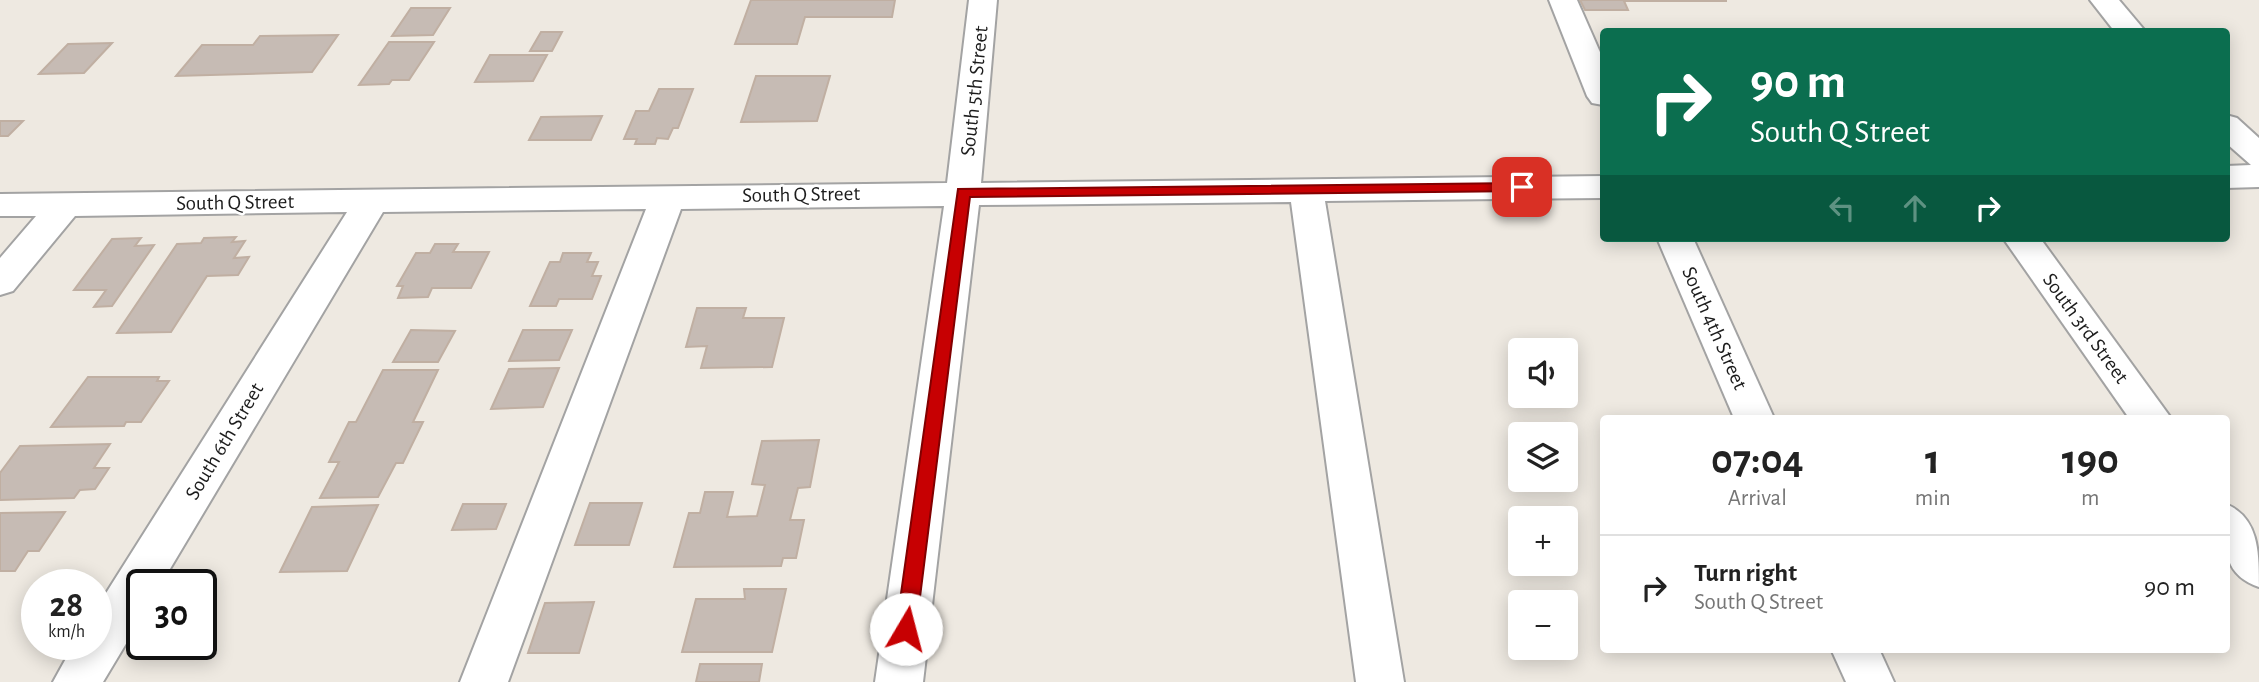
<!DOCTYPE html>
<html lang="en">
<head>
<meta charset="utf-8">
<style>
  body { margin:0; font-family:"Alegreya Sans",sans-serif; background:#f2f2f2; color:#222; height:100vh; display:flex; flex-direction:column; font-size:26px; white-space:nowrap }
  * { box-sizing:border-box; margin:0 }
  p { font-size:23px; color:#767676 }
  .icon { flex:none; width:38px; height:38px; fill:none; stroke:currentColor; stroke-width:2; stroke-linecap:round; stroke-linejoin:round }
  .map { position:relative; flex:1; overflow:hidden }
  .side { position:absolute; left:1600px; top:415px; width:630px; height:238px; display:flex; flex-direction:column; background:#fff; border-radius:7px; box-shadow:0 4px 18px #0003 }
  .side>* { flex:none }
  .hud { position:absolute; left:1600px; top:28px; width:630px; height:214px; border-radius:7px; box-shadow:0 4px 18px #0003; background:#0b6e4f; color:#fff; overflow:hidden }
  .buttons { position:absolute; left:1508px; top:338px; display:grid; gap:14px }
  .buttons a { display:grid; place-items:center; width:70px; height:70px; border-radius:7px; background:#fff; box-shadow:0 4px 18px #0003; font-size:35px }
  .speed { position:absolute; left:21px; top:569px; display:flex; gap:14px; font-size:35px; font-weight:700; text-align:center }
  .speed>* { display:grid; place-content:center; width:91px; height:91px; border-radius:50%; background:#fff; box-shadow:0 4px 18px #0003; line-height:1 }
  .speed small { font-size:18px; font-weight:400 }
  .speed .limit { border:4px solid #111; border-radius:10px; background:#fff; color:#111 }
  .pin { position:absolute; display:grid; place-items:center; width:60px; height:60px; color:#fff; margin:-30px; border-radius:14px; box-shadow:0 4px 10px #0006 }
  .me { position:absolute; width:77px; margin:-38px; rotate:8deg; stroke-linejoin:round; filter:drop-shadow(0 0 5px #0008) }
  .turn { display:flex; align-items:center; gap:24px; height:147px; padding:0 35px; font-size:32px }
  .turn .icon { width:91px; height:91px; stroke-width:2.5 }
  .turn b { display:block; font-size:49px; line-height:60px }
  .lanes { display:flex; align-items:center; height:66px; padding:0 35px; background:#0003; justify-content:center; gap:35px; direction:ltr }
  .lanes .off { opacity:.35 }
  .eta { display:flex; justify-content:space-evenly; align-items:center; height:119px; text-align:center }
  .eta b { font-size:42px; font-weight:700; line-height:49px }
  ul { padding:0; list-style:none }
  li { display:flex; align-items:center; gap:21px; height:105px; padding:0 35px; border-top:2px solid #e0e0e0 }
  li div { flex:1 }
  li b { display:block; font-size:26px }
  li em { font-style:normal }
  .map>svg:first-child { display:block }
</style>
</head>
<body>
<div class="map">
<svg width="2259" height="682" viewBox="0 0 2259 682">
  <rect width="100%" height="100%" fill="#eee9e1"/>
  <!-- building -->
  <g fill="#c6bbb4" stroke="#c0afa2" stroke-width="2">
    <polygon points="751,0 895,0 892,17 805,17 797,44 735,44"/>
    <polygon points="1580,0 1726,0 1726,1 1624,1 1628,10 1585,10"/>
    <polygon points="411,8 450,8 433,35 392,36"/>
    <polygon points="541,32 562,32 552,51 530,51"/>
    <polygon points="338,35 312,72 176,76 202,45 253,45 260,36"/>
    <polygon points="389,42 434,42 409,80 392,80 389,84 359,85"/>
    <polygon points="112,43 84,73 39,74 68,44"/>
    <polygon points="490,55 547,55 533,81 475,82"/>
    <polygon points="756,76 830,76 817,121 741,122"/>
    <polygon points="659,89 693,89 678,128 673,128 668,139 657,138 655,144 635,144 637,139 624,139 636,111 649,111"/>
    <polygon points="602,116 591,140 529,140 541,117"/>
    <polygon points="0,121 23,121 8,136 0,136"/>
    <polygon points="236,237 232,242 245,241 234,258 249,257 238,275 207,276 171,332 117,333 177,244 201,243 204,238"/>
    <polygon points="141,238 135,246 154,245 112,306 94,307 106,290 74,290 112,239"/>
    <polygon points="435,244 458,244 453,252 489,252 471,288 432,288 428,297 398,298 403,286 397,286 416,253 430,253"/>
    <polygon points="563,253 591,253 587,262 598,262 592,276 601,276 592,299 559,299 556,306 530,306 550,262 560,262"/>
    <polygon points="697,308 746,308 743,318 784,318 772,367 701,368 707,346 686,347"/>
    <polygon points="411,330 455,331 438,362 393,362"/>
    <polygon points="523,330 572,330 559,360 509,361"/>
    <polygon points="559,368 543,407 491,409 509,369"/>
    <polygon points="383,370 438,370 413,422 423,422 403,463 396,463 378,497 320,498 339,462 329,462 349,422 356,422"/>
    <polygon points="88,377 159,377 157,381 169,381 141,422 126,422 124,426 51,427"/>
    <polygon points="819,440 810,487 798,488 790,520 804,520 796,558 783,558 781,566 674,567 689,513 700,513 705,492 733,492 727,517 757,516 765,485 752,484 762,441"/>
    <polygon points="110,444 94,468 109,468 95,489 80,490 74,498 0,500 0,473 20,446"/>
    <polygon points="590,503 642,503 629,545 575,545"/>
    <polygon points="463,504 506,504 496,529 452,530"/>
    <polygon points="378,505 347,571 280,572 312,507"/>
    <polygon points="65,512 39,551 28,551 15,571 0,571 0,513"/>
    <polygon points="744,589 786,589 772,652 682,652 696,599 745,599"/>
    <polygon points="594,602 579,653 528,653 545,603"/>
    <polygon points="700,664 762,664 759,682 696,682"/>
  </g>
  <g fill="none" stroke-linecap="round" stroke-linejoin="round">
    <defs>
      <g id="minor">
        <polygon points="969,0 997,0 981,183 1603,176 1603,198 1325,201 1404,682 1356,682 1291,202 979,205 923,682 875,682 944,206 681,209 508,682 460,682 646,209 383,212 161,584 142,584 142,617 103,682 53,682 74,644 96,644 96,609 347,212 75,216 13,291 0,295 0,258 36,216 0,216 0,194 947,183"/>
        <polygon points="1549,0 1577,0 1603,59 1603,105 1592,103 1587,96"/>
        <polygon points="2090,0 2119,0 2146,32 2115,32"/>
        <polygon points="2226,115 2237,118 2259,138 2259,187 2226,188 2226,166 2251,165 2226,143"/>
        <polygon points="1657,238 1693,238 1774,418 1734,418"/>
        <polygon points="2003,238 2040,238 2171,418 2129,418"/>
        <path d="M2226,504C2259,518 2259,552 2259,587C2218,573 2226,540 2226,504Z"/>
        <polygon points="1831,649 1879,649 1894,682 1846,682"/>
      </g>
    </defs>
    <!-- minor casing -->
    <use href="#minor" stroke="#a3a3a3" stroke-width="4"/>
    <!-- minor -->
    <use href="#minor" fill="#fff" fill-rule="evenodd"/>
  </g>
  <!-- route -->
  <polygon fill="#c70002" stroke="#810001" stroke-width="2" points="1522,183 1529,187 1527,191 970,197 916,629 913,636 906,638 899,636 896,629 958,189"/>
  <g text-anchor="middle" stroke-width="5" stroke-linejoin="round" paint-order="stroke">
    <!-- street labels -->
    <g font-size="21" fill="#1c1c1c" stroke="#fff">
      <text transform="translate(974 91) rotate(-84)" y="7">South 5th Street</text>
      <text transform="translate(801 194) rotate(-1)" y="7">South Q Street</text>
      <text transform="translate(235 202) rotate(-1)" y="7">South Q Street</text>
      <text transform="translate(1715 328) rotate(66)" y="7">South 4th Street</text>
      <text transform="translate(2086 328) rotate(54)" y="7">South 3rd Street</text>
      <text transform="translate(224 441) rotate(-59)" y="7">South 6th Street</text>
    </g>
  </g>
</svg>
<div class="buttons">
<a><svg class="icon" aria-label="sound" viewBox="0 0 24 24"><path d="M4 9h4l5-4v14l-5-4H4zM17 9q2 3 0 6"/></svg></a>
<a><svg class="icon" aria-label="layers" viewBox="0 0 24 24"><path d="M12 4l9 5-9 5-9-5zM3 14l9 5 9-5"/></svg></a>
<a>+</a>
<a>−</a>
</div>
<div class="speed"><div>28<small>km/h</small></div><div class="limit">30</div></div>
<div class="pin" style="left:1522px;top:187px;background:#d93025"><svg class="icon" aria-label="arrive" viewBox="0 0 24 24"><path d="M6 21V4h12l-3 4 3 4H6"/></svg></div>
<svg class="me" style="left:906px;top:629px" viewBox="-20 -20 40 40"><circle r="19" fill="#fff"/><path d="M0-13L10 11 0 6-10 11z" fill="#c70002"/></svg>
<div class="hud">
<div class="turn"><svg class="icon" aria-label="right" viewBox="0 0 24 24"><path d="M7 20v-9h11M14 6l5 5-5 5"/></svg><div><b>90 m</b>South Q Street</div></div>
<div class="lanes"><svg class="icon off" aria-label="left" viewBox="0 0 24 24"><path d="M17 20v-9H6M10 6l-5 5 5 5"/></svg><svg class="icon off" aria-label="ahead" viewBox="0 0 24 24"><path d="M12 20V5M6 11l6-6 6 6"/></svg><svg class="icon" aria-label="right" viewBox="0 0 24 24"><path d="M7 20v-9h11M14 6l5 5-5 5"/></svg></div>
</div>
<section class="side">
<div class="eta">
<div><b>07:04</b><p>Arrival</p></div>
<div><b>1</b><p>min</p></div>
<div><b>190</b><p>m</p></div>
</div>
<ul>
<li><svg class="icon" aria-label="right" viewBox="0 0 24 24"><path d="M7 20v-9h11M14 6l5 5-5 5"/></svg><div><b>Turn right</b><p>South Q Street</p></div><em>90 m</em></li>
</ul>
</section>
</div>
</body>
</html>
